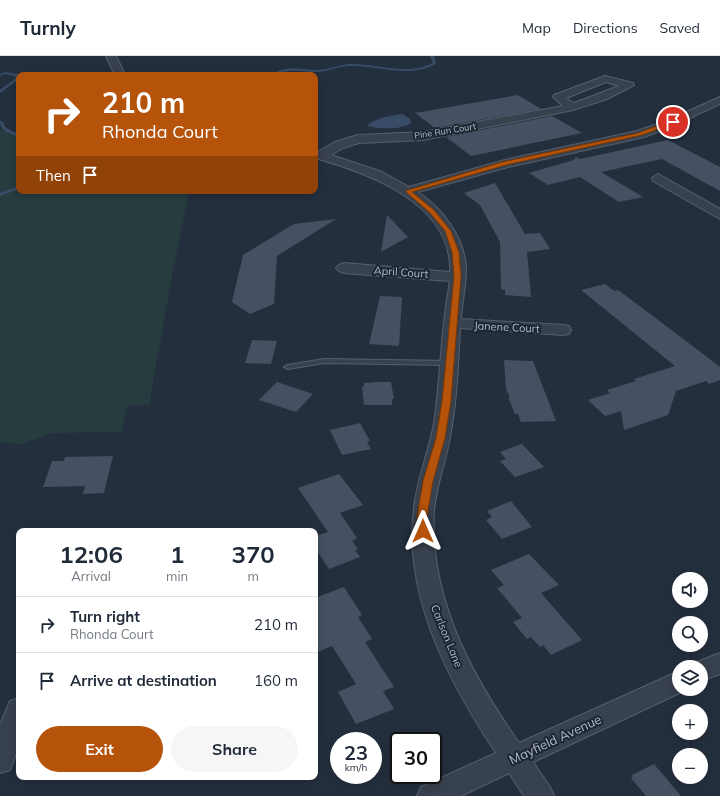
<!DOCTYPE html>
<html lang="en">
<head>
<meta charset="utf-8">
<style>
  body { margin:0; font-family:Mulish,sans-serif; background:#f6f6f7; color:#1f2937; height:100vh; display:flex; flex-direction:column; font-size:15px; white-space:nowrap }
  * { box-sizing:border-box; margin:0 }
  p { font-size:13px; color:#747a83 }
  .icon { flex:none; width:22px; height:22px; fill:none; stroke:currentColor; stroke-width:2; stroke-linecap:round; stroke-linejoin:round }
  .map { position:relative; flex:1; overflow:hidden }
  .drawer { position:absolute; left:16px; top:472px; width:302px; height:252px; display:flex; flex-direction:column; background:#fff; border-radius:8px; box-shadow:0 2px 10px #0003 }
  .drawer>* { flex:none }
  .hud { position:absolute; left:16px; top:16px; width:302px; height:122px; border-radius:8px; box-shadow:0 2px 10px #0003; background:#b45309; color:#fff; overflow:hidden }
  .fabs { position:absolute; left:672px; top:516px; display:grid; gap:8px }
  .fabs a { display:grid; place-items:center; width:36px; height:36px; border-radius:50%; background:#fff; box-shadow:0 2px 10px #0003; font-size:20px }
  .speed { position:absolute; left:330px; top:676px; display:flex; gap:8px; font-size:20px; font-weight:700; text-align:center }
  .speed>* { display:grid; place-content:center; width:52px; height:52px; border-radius:50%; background:#fff; box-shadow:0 2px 10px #0003; line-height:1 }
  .speed small { font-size:10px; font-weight:400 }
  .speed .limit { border:2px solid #111; border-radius:6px; background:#fff; color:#111 }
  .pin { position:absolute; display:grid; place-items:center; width:34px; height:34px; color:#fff; margin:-17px; border:2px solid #fff; border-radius:50%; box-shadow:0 1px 4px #0007 }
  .me { position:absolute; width:44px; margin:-22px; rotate:0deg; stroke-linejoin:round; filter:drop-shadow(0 0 3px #0008) }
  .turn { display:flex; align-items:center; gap:14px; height:84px; padding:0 20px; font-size:18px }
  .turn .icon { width:52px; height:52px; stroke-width:2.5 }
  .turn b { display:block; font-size:28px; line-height:34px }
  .then { display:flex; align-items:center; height:38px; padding:0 20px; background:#0003; gap:8px; font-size:15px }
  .eta { display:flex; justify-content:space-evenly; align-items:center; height:68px; text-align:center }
  .eta b { font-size:24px; font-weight:700; line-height:28px }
  .primary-button { display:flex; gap:8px; margin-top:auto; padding:8px 20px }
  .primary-button a { flex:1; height:46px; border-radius:24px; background:#b45309; color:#fff; font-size:16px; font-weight:700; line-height:46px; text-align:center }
  .primary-button a+a { background:#f6f6f7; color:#1f2937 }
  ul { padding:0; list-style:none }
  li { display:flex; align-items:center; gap:12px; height:56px; padding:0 20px; border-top:1px solid #e0e1e3 }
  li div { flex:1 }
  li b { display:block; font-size:15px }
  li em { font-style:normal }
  header { display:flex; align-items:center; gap:24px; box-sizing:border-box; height:56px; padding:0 20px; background:#fff; border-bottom:1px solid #e0e1e3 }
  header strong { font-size:19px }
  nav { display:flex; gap:22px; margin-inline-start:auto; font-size:14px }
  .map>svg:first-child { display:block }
</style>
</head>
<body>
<header>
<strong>Turnly</strong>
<nav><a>Map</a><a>Directions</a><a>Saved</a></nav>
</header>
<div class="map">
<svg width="720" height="740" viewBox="0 0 720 740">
  <rect width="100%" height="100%" fill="#242f3e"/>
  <!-- green -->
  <polygon fill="#263c3f" points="0,74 19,79 19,135 189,135 173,214 149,349 128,350 121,376 52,377 22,388 0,386"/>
  <!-- water -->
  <path fill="#394c67" d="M402,58L410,63L411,67C404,74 376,73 367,70C372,63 392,59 402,58Z"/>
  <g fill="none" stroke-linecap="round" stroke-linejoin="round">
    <!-- stream -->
    <g fill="#394c67" fill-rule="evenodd">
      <path d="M430,0H434L436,8C407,23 380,9 349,10C338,10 328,16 316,16C303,16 290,12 277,18L278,19L273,18C287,8 302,14 318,14C329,14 340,8 351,8C379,8 407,20 433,7Z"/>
      <polygon points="5,16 18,18 19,23 0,37 0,34 16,22 15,20 5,18 0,20 0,18"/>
      <path d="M0,65H2L6,72L19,78V81C10,78 0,75 0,65Z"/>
      <polygon points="19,130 19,133 0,140 0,137"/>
    </g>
  </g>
  <!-- building -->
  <g fill="#455162">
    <polygon points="518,39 541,53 435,72 415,57"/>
    <polygon points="552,60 582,77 471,100 446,81"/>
    <polygon points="668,84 720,111 720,135 662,103 601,116 643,141 619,146 580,121 548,129 529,117 574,104 576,101 580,103"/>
    <polygon points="495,127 525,178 540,177 550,193 527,196 531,241 505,239 505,234 501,233 500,186 480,149 464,137"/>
    <polygon points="387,159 408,181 381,196"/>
    <polygon points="336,163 277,200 274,248 250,258 232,246 243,199 294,168"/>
    <polygon points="605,228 614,235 618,234 649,257 720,311 720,324 709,328 706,325 676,335 668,359 624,374 621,355 605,360 588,344 610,337 607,334 636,325 634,323 675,310 581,234"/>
    <polygon points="380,240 402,241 399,290 369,288"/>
    <polygon points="252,284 277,285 271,308 245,307"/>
    <polygon points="504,304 533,305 556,365 521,366 518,358 515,358 508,341 510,341 506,333"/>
    <polygon points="277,326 313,338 296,356 259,344"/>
    <polygon points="377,326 391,326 394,343 392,343 392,349 364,349 362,330 364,331 364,327"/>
    <polygon points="360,367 370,385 367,386 371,393 342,399 330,374"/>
    <polygon points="522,388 544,411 515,421 500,405 506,403 500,396"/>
    <polygon points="113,400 104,437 83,438 85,430 43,431 52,405 64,405 65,401"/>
    <polygon points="339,418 363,449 340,457 357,482 352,485 358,493 355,494 360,501 329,513 315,492 315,480 328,476 298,432"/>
    <polygon points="511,445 532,471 502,483 486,464 492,461 487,455"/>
    <polygon points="529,498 559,529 541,537 582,584 551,599 543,589 540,591 531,581 527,583 513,566 522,562 497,532 504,529 491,514"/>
    <polygon points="344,531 362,559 358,561 372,583 365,586 394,631 383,635 394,653 356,668 338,636 356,628 332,590 315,597 315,542"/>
    <polygon points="654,708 681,740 646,740 631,722 633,720 632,719"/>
  </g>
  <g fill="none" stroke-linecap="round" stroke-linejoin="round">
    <defs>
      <polygon id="lane" points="324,303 451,305 455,307 451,309 324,307 288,313 284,311 288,309"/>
      <g id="street">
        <polygon points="106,0 116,0 125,19 115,19"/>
        <path d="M605,20L633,27L634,29L607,43L573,54L423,84L359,87L343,92L331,99L382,116L409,131L505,104L637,75L669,64L720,41V48L677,68L644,81L508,111L418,136C443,153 465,182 466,213C466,230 462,246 461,263L563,269L569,270L571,274L569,278L563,279L460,272C458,309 457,345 450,381C446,406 436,429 434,455C429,541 471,618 519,687L679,615V633H688L533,706L550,731L554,740H524L509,717L461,740H417L421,731L496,697C449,626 403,540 414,452C417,423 429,396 434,367C439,334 440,300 444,267C445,253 448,239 450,225L344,217L339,215L336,212L339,209L344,207L450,216C453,147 368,117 315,102V94L319,95L335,86L358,79L423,76L563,50L553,41L554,39ZM606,26L619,30L574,47L566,42Z"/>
        <polygon points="658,118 720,153 720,163 653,125 652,122"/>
        <polygon points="720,597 720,618 701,625 701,611 691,611 692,608"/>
        <polygon points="19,642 19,690 10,714 0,717 0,669 10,645"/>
      </g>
    </defs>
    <!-- lane casing -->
    <use href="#lane" stroke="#565f6c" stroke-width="2"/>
    <!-- street casing -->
    <use href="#street" stroke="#565f6c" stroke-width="2"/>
    <!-- lane -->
    <use href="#lane" fill="#38414e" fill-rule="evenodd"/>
    <!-- street -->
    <use href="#street" fill="#38414e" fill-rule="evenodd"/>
  </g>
  <!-- route -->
  <polygon fill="#b45309" stroke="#753606" points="673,64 675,67 642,79 506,109 412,136 434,154 451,175 459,196 461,220 451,345 445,382 433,425 427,461 428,475 423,479 419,478 417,461 423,425 436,382 442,345 454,220 452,196 445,175 430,157 405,135 502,106 638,77"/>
  <g text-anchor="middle" stroke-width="4" stroke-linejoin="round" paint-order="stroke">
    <!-- far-street labels -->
    <g font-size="9" fill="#b4bcc9" stroke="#1d2633">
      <text transform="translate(445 75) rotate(-9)" y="3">Pine Run Court</text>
    </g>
    <!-- street labels -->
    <g font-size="11" fill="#b4bcc9" stroke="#1d2633">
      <text transform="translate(401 216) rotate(4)" y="4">April Court</text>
      <text transform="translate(507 271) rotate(3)" y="4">Janene Court</text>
      <text transform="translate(447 580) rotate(68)" y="4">Carlson Lane</text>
    </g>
    <!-- near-street labels -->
    <g font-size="13" fill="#b4bcc9" stroke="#1d2633">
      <text transform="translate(555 683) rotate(-25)" y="5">Mayfield Avenue</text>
    </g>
  </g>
</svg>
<div class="fabs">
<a><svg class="icon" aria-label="sound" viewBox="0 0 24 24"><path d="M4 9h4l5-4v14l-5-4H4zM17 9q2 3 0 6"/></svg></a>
<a><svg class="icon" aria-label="search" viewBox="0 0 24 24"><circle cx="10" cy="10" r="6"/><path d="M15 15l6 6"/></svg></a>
<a><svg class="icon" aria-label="layers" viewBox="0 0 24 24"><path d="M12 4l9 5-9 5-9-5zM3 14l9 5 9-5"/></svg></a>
<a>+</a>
<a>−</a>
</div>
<div class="speed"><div>23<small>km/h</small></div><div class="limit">30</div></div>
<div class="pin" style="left:673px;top:66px;background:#d93025"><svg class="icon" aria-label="arrive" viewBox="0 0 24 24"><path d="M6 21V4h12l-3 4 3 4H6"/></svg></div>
<svg class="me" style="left:423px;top:475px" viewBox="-20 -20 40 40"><path d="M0-17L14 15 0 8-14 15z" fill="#b45309" stroke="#fff" stroke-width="4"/></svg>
<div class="hud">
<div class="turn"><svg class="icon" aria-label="right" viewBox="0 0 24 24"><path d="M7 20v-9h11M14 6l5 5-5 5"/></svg><div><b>210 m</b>Rhonda Court</div></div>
<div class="then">Then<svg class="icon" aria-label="arrive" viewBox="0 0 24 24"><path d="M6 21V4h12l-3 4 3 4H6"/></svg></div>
</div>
<section class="drawer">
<div class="eta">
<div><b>12:06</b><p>Arrival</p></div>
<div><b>1</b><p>min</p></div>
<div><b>370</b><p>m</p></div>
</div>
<ul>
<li><svg class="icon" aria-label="right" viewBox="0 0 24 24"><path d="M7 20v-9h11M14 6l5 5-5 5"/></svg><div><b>Turn right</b><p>Rhonda Court</p></div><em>210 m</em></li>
<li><svg class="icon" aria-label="arrive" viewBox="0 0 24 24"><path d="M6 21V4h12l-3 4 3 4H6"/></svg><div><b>Arrive at destination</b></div><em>160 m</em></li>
</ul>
<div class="primary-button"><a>Exit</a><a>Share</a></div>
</section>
</div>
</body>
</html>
